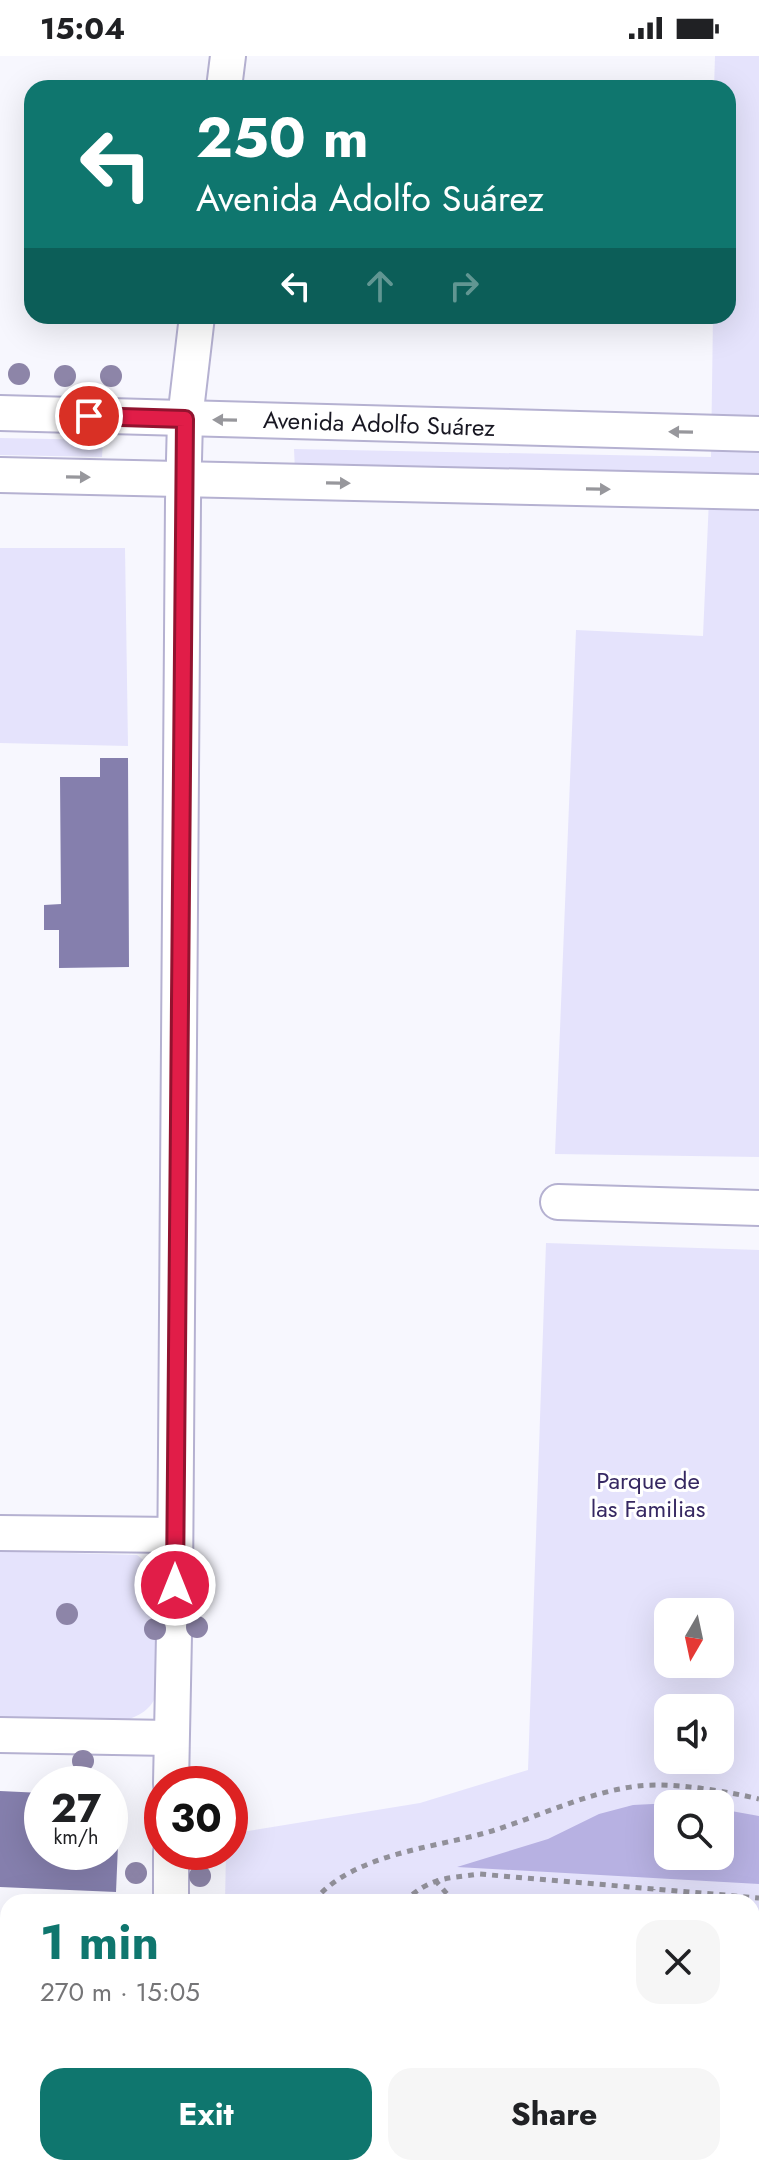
<!DOCTYPE html>
<html lang="en">
<head>
<meta charset="utf-8">
<style>
  body { margin:0; font-family:Jost,sans-serif; background:#f6f6f6; color:#202124; height:100vh; display:flex; flex-direction:column; font-size:30px; white-space:nowrap }
  * { box-sizing:border-box; margin:0 }
  p { font-size:26px; color:#757577 }
  .icon { flex:none; width:44px; height:44px; fill:none; stroke:currentColor; stroke-width:2; stroke-linecap:round; stroke-linejoin:round }
  .map { position:relative; flex:1; overflow:hidden }
  .side { position:absolute; left:0px; top:1838px; width:760px; height:282px; display:flex; flex-direction:column; background:#fff; border-radius:24px 24px 0 0; box-shadow:0 8px 32px #0002 }
  .side>* { flex:none }
  .top-card { position:absolute; left:24px; top:24px; width:712px; height:244px; border-radius:24px; box-shadow:0 8px 32px #0002; background:#0f766e; color:#fff; overflow:hidden }
  .needle { width:52px; rotate:189deg }
  .buttons { position:absolute; left:654px; top:1542px; display:grid; gap:16px }
  .buttons a { display:grid; place-items:center; width:80px; height:80px; border-radius:16px; background:#fff; box-shadow:0 8px 32px #0002; font-size:40px }
  .speed { position:absolute; left:24px; top:1710px; display:flex; gap:16px; font-size:40px; font-weight:700; text-align:center }
  .speed>* { display:grid; place-content:center; width:104px; height:104px; border-radius:50%; background:#fff; box-shadow:0 8px 32px #0002; line-height:1 }
  .speed small { font-size:20px; font-weight:400 }
  .speed .limit { border:12px solid #d22; background:#fff; color:#111 }
  .pin { position:absolute; display:grid; place-items:center; width:68px; height:68px; color:#fff; margin:-34px; border:4px solid #fff; border-radius:50%; box-shadow:0 2px 8px #0007 }
  .me { position:absolute; width:88px; margin:-44px; rotate:0deg; stroke-linejoin:round; filter:drop-shadow(0 0 6px #0008) }
  .turn { display:flex; align-items:center; gap:28px; height:168px; padding:0 40px; font-size:36px }
  .turn .icon { width:104px; height:104px; stroke-width:2.5 }
  .turn b { display:block; font-size:56px; line-height:68px }
  .lanes { display:flex; align-items:center; height:76px; padding:0 40px; background:#0003; justify-content:center; gap:40px; direction:ltr }
  .lanes .off { opacity:.35 }
  .round { display:grid; place-items:center; flex:none; width:84px; height:84px; border-radius:24px; background:#f6f6f6 }
  .headline { display:flex; align-items:center; justify-content:space-between; height:136px; padding:0 40px }
  h1 { font-size:48px; font-weight:700; line-height:60px; color:#0f766e }
  .action { display:flex; gap:16px; margin-top:auto; padding:16px 40px }
  .action a { flex:1; height:92px; border-radius:24px; background:#0f766e; color:#fff; font-size:32px; font-weight:700; line-height:92px; text-align:center }
  .action a+a { background:#f6f6f6; color:#202124 }
  .status { display:flex; justify-content:space-between; align-items:center; height:56px; padding:0 40px; background:#fff; direction:ltr }
  .status svg { height:22px; fill:currentColor }
  .map>svg:first-child { display:block }
</style>
</head>
<body>
<div class="status"><b>15:04</b><svg viewBox="0 0 49 12"><path d="M0 12V9h3v3zM5 12V6h3v6zM10 12V3h3v9zM15 12V0h3v12zM26 1h20v11H26zM47 4h2v5h-2z"/></svg></div>
<div class="map">
<svg width="759" height="2119" viewBox="0 0 759 2119">
  <rect width="100%" height="100%" fill="#f7f7fe"/>
  <!-- green -->
  <g fill="#e5e3fc" fill-rule="evenodd">
    <polygon points="715,0 759,0 759,1101 555,1098 576,574 703,580 710,420 295,415 294,393 711,401 713,260 728,260 728,32 714,32"/>
    <polygon points="0,382 103,384 102,401 0,399"/>
    <polygon points="0,492 125,492 128,690 0,687"/>
    <path d="M546,1187L759,1194V2119H329V2112H752V1846H225L226,1796H230V1778L420,1747L528,1714ZM668,1556H720V1608H668ZM668,1652H720V1704H668ZM668,1748H720V1800H668Z"/>
    <path d="M0,1495L137,1499C166,1520 161,1537 160,1569C159,1588 162,1626 155,1642C137,1683 39,1667 0,1666Z"/>
  </g>
  <!-- water -->
  <polygon fill="#b7b1e2" points="672,1747 679,1748 668,1748 668,1800 720,1800 720,1753 759,1760 759,1828 457,1811 548,1783 599,1758 633,1749"/>
  <!-- building -->
  <g fill="#857fad">
    <polygon points="100,702 128,702 129,911 59,912 59,874 44,874 44,849 61,848 60,721 100,721"/>
    <polygon points="0,1735 42,1737 42,1796 110,1796 110,1741 120,1742 116,1836 0,1831"/>
    <rect x="236" y="2112" width="46" height="7"/>
  </g>
  <g fill="none" stroke-linecap="round" stroke-linejoin="round">
    <defs>
      <g id="minor">
        <polyline points="224,32 228,0"/>
        <polyline points="0,357 759,378"/>
        <polyline points="0,419 759,436"/>
        <polyline points="558,1146 759,1152"/>
        <polyline points="0,1477 175,1479"/>
        <polyline points="0,1679 170,1682"/>
        <polyline points="171,1728 175,1529 183,445 185,363 197,260"/>
        <polyline points="171,1796 171,1846"/>
        <polyline points="172,2119 172,2112"/>
      </g>
    </defs>
    <!-- minor casing -->
    <use href="#minor" stroke="#b5b1d1" stroke-width="38"/>
    <!-- path -->
    <g stroke="#919099" stroke-width="5" stroke-dasharray="6 6" stroke-linecap="butt">
      <polyline points="435,1824 447,1838 446,1846"/>
      <path d="M314,1846C323,1832 342,1820 357,1813C399,1793 448,1788 492,1775C540,1760 588,1736 638,1730C672,1726 726,1735 759,1743"/>
      <path d="M403,1846C432,1821 443,1823 479,1818L759,1842"/>
      <polyline points="652,1846 653,1833"/>
      <polyline points="686,1846 686,1836"/>
      <polyline points="359,2112 361,2119"/>
      <polyline points="391,2112 393,2119"/>
      <polyline points="522,2119 522,2112"/>
      <polyline points="644,2119 645,2112"/>
      <polyline points="681,2119 681,2112"/>
    </g>
    <!-- minor -->
    <use href="#minor" stroke="#fff" stroke-width="34"/>
  </g>
  <!-- trees -->
  <g fill="#8d85a8">
    <circle cx="19" cy="318" r="11"/>
    <circle cx="65" cy="320" r="11"/>
    <circle cx="111" cy="320" r="11"/>
    <circle cx="67" cy="1558" r="11"/>
    <circle cx="197" cy="1571" r="11"/>
    <circle cx="155" cy="1573" r="11"/>
    <circle cx="83" cy="1705" r="11"/>
    <circle cx="136" cy="1817" r="11"/>
    <circle cx="200" cy="1820" r="11"/>
  </g>
  <!-- one-way arrows -->
  <defs><path id="oneway-solid" d="M-6-.8H1V-3.2L6.5 0L1 3.2V.8H-6Z" transform="scale(2)"/></defs>
  <g fill="#97979c">
    <use href="#oneway-solid" transform="translate(225 364) rotate(-179)"/>
    <use href="#oneway-solid" transform="translate(681 376) rotate(-179)"/>
    <use href="#oneway-solid" transform="translate(78 421) rotate(1)"/>
    <use href="#oneway-solid" transform="translate(338 427) rotate(1)"/>
    <use href="#oneway-solid" transform="translate(598 433) rotate(1)"/>
  </g>
  <g fill="none" stroke-linecap="round" stroke-linejoin="round">
    <defs>
      <polyline id="route" points="89,360 185,363 175,1529"/>
    </defs>
    <!-- route casing -->
    <use href="#route" stroke="#92132f" stroke-width="20"/>
    <!-- route -->
    <use href="#route" stroke="#e11d48" stroke-width="14"/>
  </g>
  <g text-anchor="middle" stroke-width="6" stroke-linejoin="round" paint-order="stroke">
    <!-- street labels -->
    <g font-size="24" fill="#181722" stroke="#fff">
      <text transform="translate(379 368) rotate(2)" y="8">Avenida Adolfo Suárez</text>
    </g>
    <!-- park labels -->
    <g font-size="24" fill="#362862" stroke="#fff">
      <text x="648" y="1433">Parque de<tspan x="648" dy="28">las Familias</tspan></text>
    </g>
  </g>
</svg>
<div class="buttons">
<a><svg class="needle" viewBox="-14 -14 28 28"><path d="M0-13l5 13h-10z" fill="#e53935"/><path d="M0 13l5-13h-10z" fill="#757577"/></svg></a>
<a><svg class="icon" aria-label="sound" viewBox="0 0 24 24"><path d="M4 9h4l5-4v14l-5-4H4zM17 9q2 3 0 6"/></svg></a>
<a><svg class="icon" aria-label="search" viewBox="0 0 24 24"><circle cx="10" cy="10" r="6"/><path d="M15 15l6 6"/></svg></a>
</div>
<div class="speed"><div>27<small>km/h</small></div><div class="limit">30</div></div>
<div class="pin" style="left:89px;top:360px;background:#d93025"><svg class="icon" aria-label="arrive" viewBox="0 0 24 24"><path d="M6 21V4h12l-3 4 3 4H6"/></svg></div>
<svg class="me" style="left:175px;top:1529px" viewBox="-20 -20 40 40"><circle r="17" fill="#e11d48" stroke="#fff" stroke-width="3"/><path d="M0-11L8 9 0 5-8 9z" fill="#fff"/></svg>
<div class="top-card">
<div class="turn"><svg class="icon" aria-label="left" viewBox="0 0 24 24"><path d="M17 20v-9H6M10 6l-5 5 5 5"/></svg><div><b>250 m</b>Avenida Adolfo Suárez</div></div>
<div class="lanes"><svg class="icon" aria-label="left" viewBox="0 0 24 24"><path d="M17 20v-9H6M10 6l-5 5 5 5"/></svg><svg class="icon off" aria-label="ahead" viewBox="0 0 24 24"><path d="M12 20V5M6 11l6-6 6 6"/></svg><svg class="icon off" aria-label="right" viewBox="0 0 24 24"><path d="M7 20v-9h11M14 6l5 5-5 5"/></svg></div>
</div>
<section class="side">
<div class="headline"><div><h1>1 min</h1><p>270 m · 15:05</p></div><a class="round"><svg class="icon" aria-label="close" viewBox="0 0 24 24"><path d="M6 6l12 12M18 6L6 18"/></svg></a></div>
<div class="action"><a>Exit</a><a>Share</a></div>
</section>
</div>
</body>
</html>
